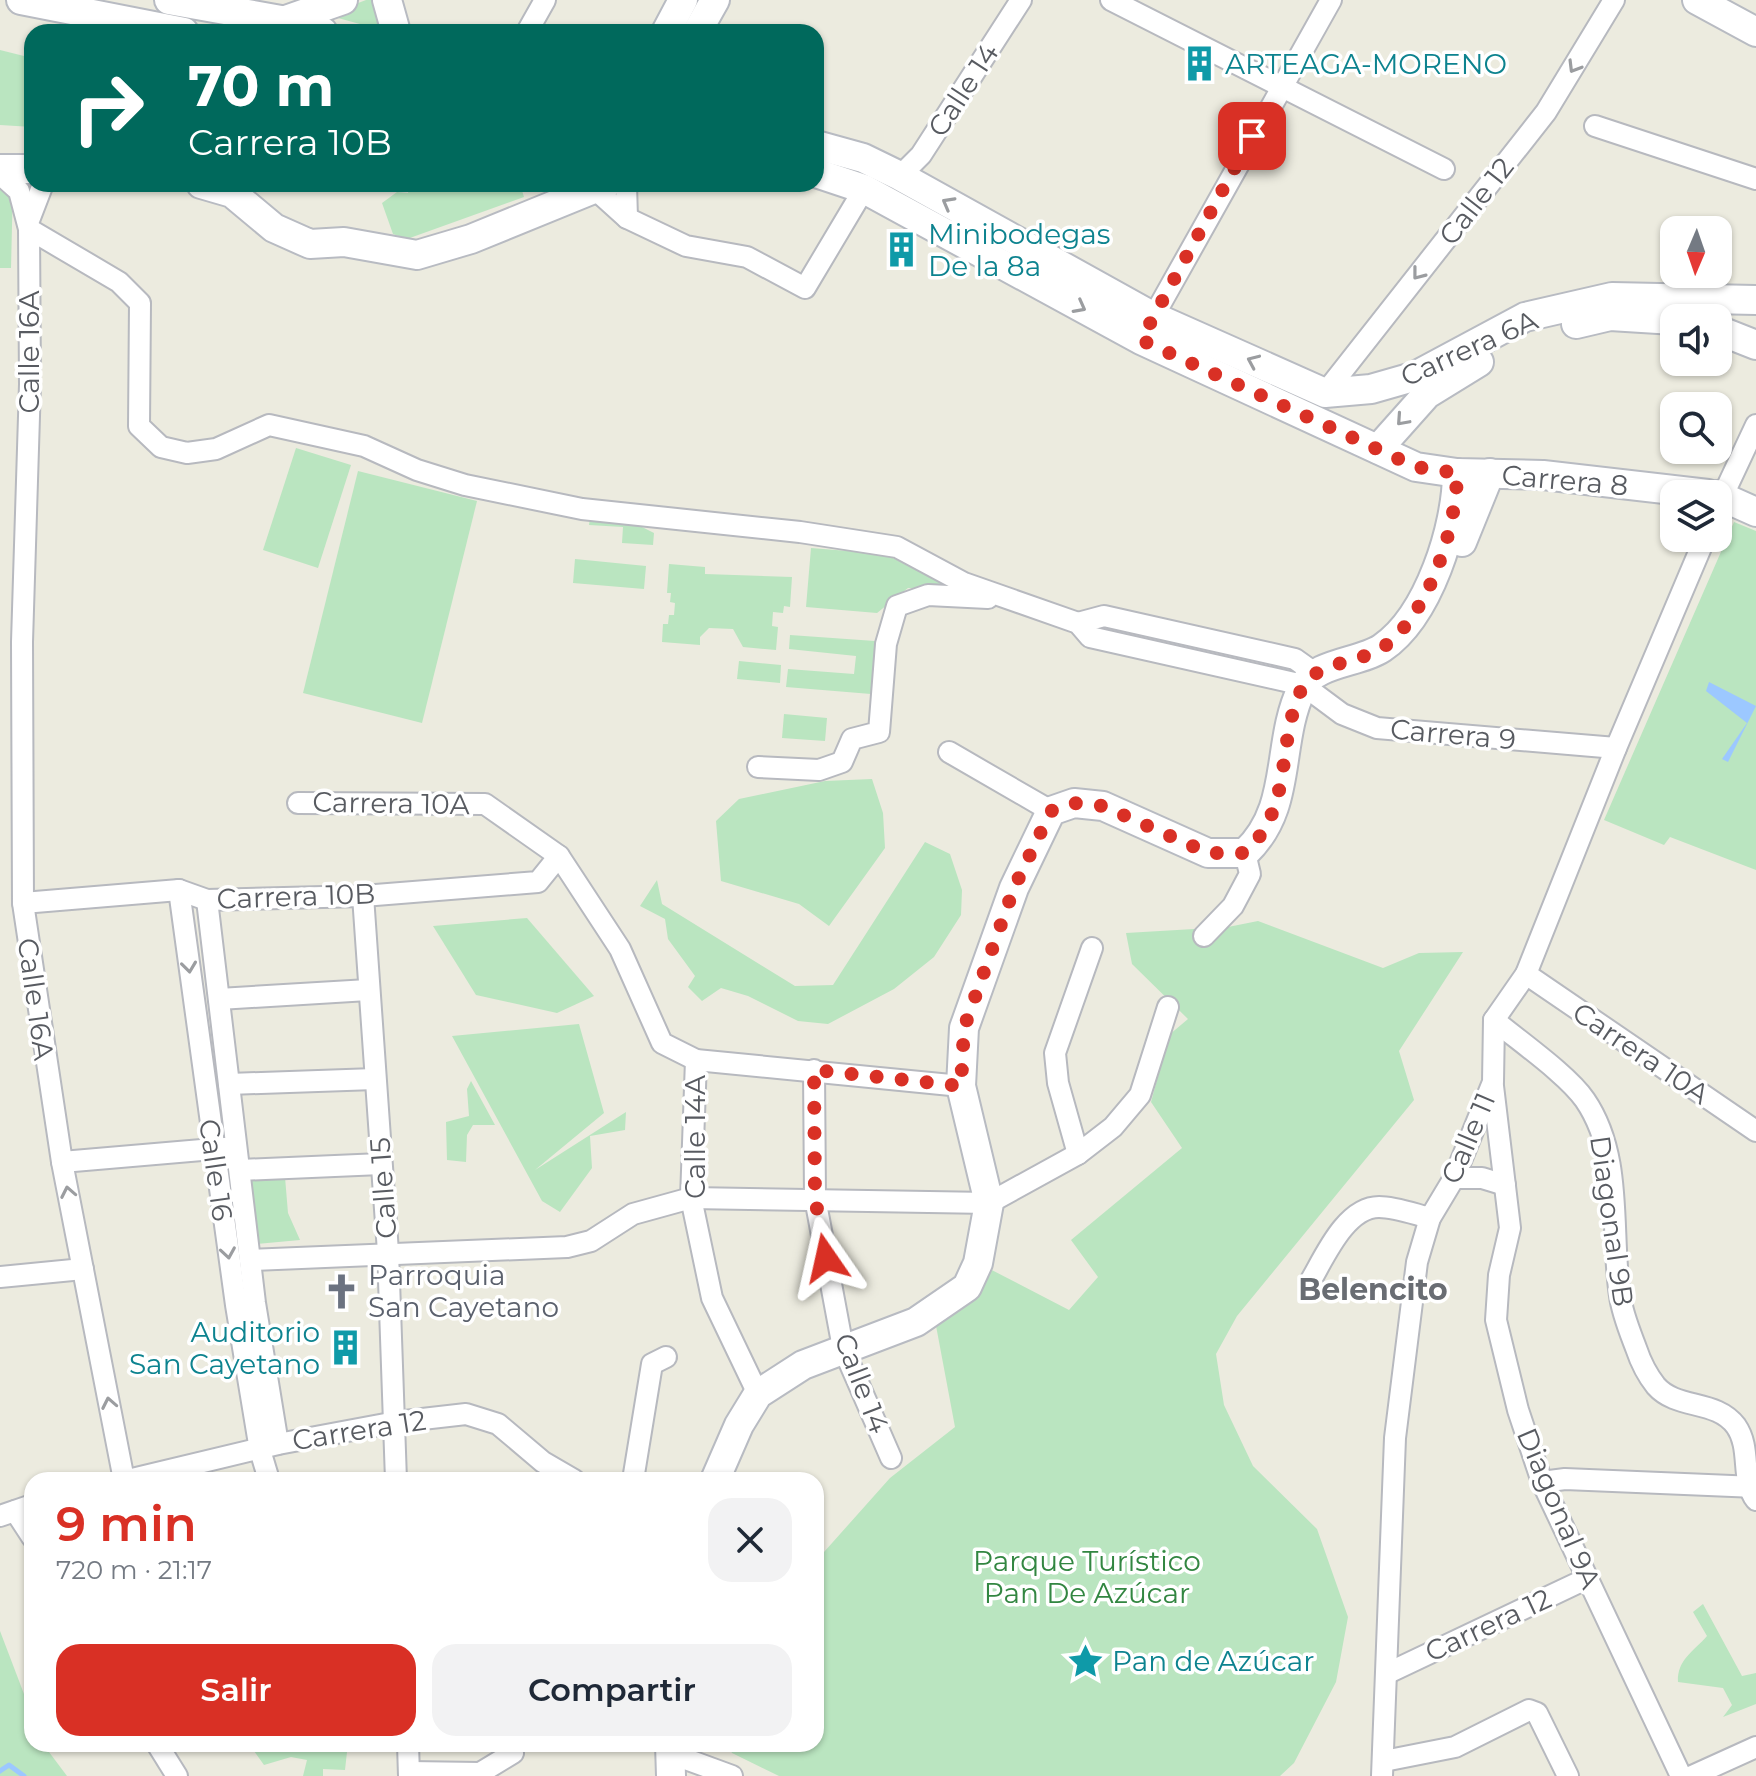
<!DOCTYPE html>
<html lang="es">
<head>
<meta charset="utf-8">
<style>
  body { margin:0; font-family:Montserrat,sans-serif; background:#f2f2f3; color:#1f2937; height:100vh; display:flex; flex-direction:column; font-size:30px; white-space:nowrap }
  * { box-sizing:border-box; margin:0 }
  p { font-size:26px; color:#747a83 }
  .icon { flex:none; width:44px; height:44px; fill:none; stroke:currentColor; stroke-width:2; stroke-linecap:round; stroke-linejoin:round }
  .map { position:relative; flex:1; overflow:hidden }
  .sheet { position:absolute; left:24px; top:1472px; width:800px; height:280px; display:flex; flex-direction:column; background:#fff; border-radius:24px; box-shadow:0 2px 6px #0004 }
  .sheet>* { flex:none }
  .top-card { position:absolute; left:24px; top:24px; width:800px; height:168px; border-radius:24px; box-shadow:0 2px 6px #0004; background:#00695c; color:#fff; overflow:hidden }
  .needle { width:52px; rotate:182deg }
  .tools { position:absolute; left:1660px; top:216px; display:grid; gap:16px }
  .tools a { display:grid; place-items:center; width:72px; height:72px; border-radius:16px; background:#fff; box-shadow:0 2px 6px #0004; font-size:40px }
  .pin { position:absolute; display:grid; place-items:center; width:68px; height:68px; color:#fff; margin:-34px; border-radius:16px; box-shadow:0 4px 12px #0006 }
  .me { position:absolute; width:88px; margin:-44px; rotate:349deg; stroke-linejoin:round; filter:drop-shadow(0 0 6px #0008) }
  .turn { display:flex; align-items:center; gap:28px; height:168px; padding:0 32px; font-size:36px }
  .turn .icon { width:104px; height:104px; stroke-width:2.5 }
  .turn b { display:block; font-size:56px; line-height:68px }
  .round { display:grid; place-items:center; flex:none; width:84px; height:84px; border-radius:24px; background:#f2f2f3 }
  .summary { display:flex; align-items:center; justify-content:space-between; height:136px; padding:0 32px }
  h1 { font-size:48px; font-weight:600; line-height:60px; color:#d93025 }
  .action { display:flex; gap:16px; margin-top:auto; padding:16px 32px }
  .action a { flex:1; height:92px; border-radius:24px; background:#d93025; color:#fff; font-size:32px; font-weight:600; line-height:92px; text-align:center }
  .action a+a { background:#f2f2f3; color:#1f2937 }
  .map>svg:first-child { display:block }
</style>
</head>
<body>
<div class="map">
<svg width="1756" height="1776" viewBox="0 0 1756 1776">
  <rect width="100%" height="100%" fill="#ecebdf"/>
  <!-- green -->
  <g fill="#bae5c0">
    <polygon points="366,0 377,0 389,32 327,15"/>
    <polygon points="0,50 32,58 32,127 0,125"/>
    <polygon points="0,183 13,183 11,268 0,268"/>
    <polygon points="410,184 520,184 524,197 407,239 393,234 382,203 397,192 408,193"/>
    <polygon points="296,448 351,465 318,568 263,550"/>
    <polygon points="358,471 477,501 422,723 303,693"/>
    <polygon points="590,517 630,521 654,533 653,545 622,543 623,527 589,525"/>
    <polygon points="1734,522 1756,531 1756,870 1670,837 1664,845 1604,820"/>
    <polygon points="811,548 885,554 955,590 908,588 877,613 806,607"/>
    <polygon points="575,559 646,566 644,589 573,583"/>
    <polygon points="669,564 705,567 705,574 792,577 790,607 784,606 783,613 773,612 772,626 778,627 776,650 743,647 733,629 709,628 700,637 700,645 662,642 663,624 668,624 669,615 674,615 675,603 670,602 671,593 667,593"/>
    <polygon points="790,635 875,641 871,694 786,687 788,669 854,674 856,656 789,649"/>
    <polygon points="739,661 781,665 780,683 737,679"/>
    <polygon points="784,714 827,718 825,741 782,738"/>
    <polygon points="872,779 883,813 885,848 829,926 799,904 721,881 716,821 739,799 825,781"/>
    <polygon points="925,842 950,854 962,890 961,915 934,957 894,989 828,1024 798,1021 748,996 721,988 702,1001 688,987 695,976 668,939 665,919 640,906 657,880 662,904 795,986 833,985"/>
    <polygon points="527,918 594,996 557,1013 476,995 433,926"/>
    <polygon points="1258,921 1383,968 1419,953 1463,952 1399,1051 1414,1100 1237,1316 1216,1354 1224,1405 1253,1466 1317,1529 1348,1617 1336,1682 1294,1763 1280,1776 779,1776 732,1753 727,1744 816,1744 816,1561 890,1478 955,1427 934,1315 984,1266 1069,1310 1098,1277 1071,1240 1182,1148 1151,1102 1169,1035 1188,1019 1132,964 1126,933 1228,927"/>
    <polygon points="579,1024 604,1113 535,1170 626,1112 625,1130 590,1136 592,1168 560,1212 542,1201 452,1036"/>
    <polygon points="471,1081 495,1125 473,1125 467,1135 466,1162 447,1160 446,1122 469,1116 467,1089"/>
    <polygon points="285,1177 288,1213 300,1240 246,1245 240,1180"/>
    <path d="M1703,1604L1742,1676L1756,1673V1704L1723,1717L1732,1705L1723,1688L1678,1682C1677,1660 1693,1652 1707,1636L1693,1612Z"/>
    <polygon points="0,1631 32,1715 32,1744 43,1744 67,1776 0,1776"/>
    <polygon points="249,1744 344,1744 347,1752 345,1770 323,1769 323,1776 303,1776 307,1760 291,1757 264,1765"/>
  </g>
  <!-- water -->
  <polygon fill="#9cc8ff" points="1709,682 1756,706 1728,762 1722,759 1747,723 1706,691"/>
  <g fill="none" stroke-linecap="round" stroke-linejoin="round">
    <!-- stream -->
    <polyline stroke="#9cc8ff" stroke-width="5" points="0,1771 9,1765 24,1776"/>
    <defs>
      <g id="street">
        <polyline points="1111,0 1444,169"/>
        <polyline points="527,32 545,0"/>
        <polyline points="1595,126 1756,179"/>
        <polyline points="0,174 19,191 29,229 30,384 22,642 23,903 62,1162 124,1480"/>
        <polyline points="900,176 921,155 1021,0"/>
        <polyline points="626,184 627,218"/>
        <polyline points="596,190 627,218 686,246 747,257 805,288 864,189"/>
        <polyline points="28,223 43,184"/>
        <polyline points="29,229 119,282 140,303 139,426 161,447 187,453 216,449 269,425 364,446 417,470 465,485 582,509 800,532 897,547 964,583 1078,623 1090,637 1303,685 1342,714 1377,728 1616,748"/>
        <polyline points="1147,328 1331,0"/>
        <polyline points="1325,393 1546,112 1614,0"/>
        <polyline points="1718,506 1756,425"/>
        <polyline points="1078,623 1104,616 1295,659 1316,674"/>
        <polyline points="949,752 1051,811"/>
        <polyline points="758,767 819,770 842,762 852,739 879,732 886,644 897,606 928,595 988,598"/>
        <polyline points="298,803 485,804 559,856 620,949 662,1043 696,1060 961,1086"/>
        <polyline points="179,890 236,1305 260,1450 269,1480"/>
        <polyline points="363,896 388,1252 396,1480"/>
        <polyline points="207,900 255,1303 278,1444"/>
        <polyline points="23,903 179,890 207,900 363,896 538,882 559,856"/>
        <polyline points="1204,936 1233,906 1250,874 1245,853"/>
        <polyline points="1526,974 1756,1131"/>
        <polyline points="219,999 368,990"/>
        <path d="M1494,1020C1519,1041 1568,1075 1585,1100C1624,1157 1610,1232 1620,1296C1622,1313 1630,1332 1636,1348C1640,1360 1648,1376 1656,1386C1677,1410 1716,1399 1736,1426C1752,1449 1740,1479 1756,1500"/>
        <polyline points="696,1060 691,1198 712,1298 758,1394"/>
        <polyline points="814,1070 815,1198 843,1348 891,1458"/>
        <polyline points="229,1084 375,1079"/>
        <polyline points="1493,1086 1510,1228 1499,1275 1496,1320 1518,1410 1542,1482 1681,1776"/>
        <polyline points="1078,1154 1058,1083 1055,1053 1092,948"/>
        <polyline points="62,1162 225,1148"/>
        <polyline points="240,1170 381,1164"/>
        <polyline points="1454,1178 1482,1178 1505,1185"/>
        <polyline points="251,1260 567,1247 591,1241 633,1214 691,1198 989,1203 1078,1154 1113,1127 1140,1095 1168,1007"/>
        <polyline points="0,1277 83,1269"/>
        <path d="M1311,1280C1325,1256 1346,1207 1379,1207C1395,1207 1414,1214 1430,1218"/>
        <polyline points="128,1480 278,1444 396,1422 466,1414 498,1424 543,1462 574,1480"/>
        <polyline points="633,1480 652,1364 666,1357"/>
        <polyline points="1542,1482 1565,1479 1756,1487"/>
        <polyline points="15,1511 32,1537"/>
        <polyline points="0,1516 32,1505"/>
        <polyline points="1388,1673 1588,1578"/>
        <polyline points="157,1744 177,1776"/>
        <polyline points="408,1744 409,1776"/>
        <polyline points="672,1754 732,1776"/>
        <polyline points="1384,1761 1455,1747 1529,1710 1537,1713 1568,1776"/>
        <polyline points="409,1772 480,1773 513,1753"/>
        <polyline points="1382,1776 1395,1438 1417,1262 1430,1218 1454,1178 1493,1082 1494,1020 1526,974 1616,748 1705,538"/>
        <polyline points="1692,1776 1756,1747"/>
      </g>
      <g id="secondary">
        <polyline points="21,0 184,32"/>
        <polyline points="169,0 281,20 323,32"/>
        <polyline points="387,0 396,32"/>
        <polyline points="1697,0 1756,32"/>
        <polyline points="280,22 343,0"/>
        <polyline points="666,32 683,0"/>
        <polyline points="697,32 715,0"/>
        <polyline points="816,145 863,158 900,176 1152,316 1325,393 1371,389 1413,377 1525,317 1612,297 1756,300"/>
        <polyline points="0,169 32,169"/>
        <polyline points="816,173 864,189 1141,340 1416,467 1457,473 1543,475 1708,494"/>
        <polyline points="201,184 232,193 274,228 310,244 344,242 417,255 471,239 606,184"/>
        <polyline points="1576,324 1610,316 1674,320"/>
        <polyline points="1718,330 1756,345"/>
        <polyline points="1378,449 1427,394 1479,362"/>
        <polyline points="1718,495 1756,512"/>
        <polyline points="1462,542 1490,473"/>
        <path d="M715,1480L739,1425L758,1394L803,1365L916,1322L967,1287L978,1263L989,1203L961,1086L964,1028L1014,888L1051,811L1074,803L1103,806L1208,853H1245C1294,807 1275,744 1302,688C1315,662 1360,663 1382,648C1429,616 1457,526 1457,473"/>
        <polyline points="670,1744 671,1776"/>
      </g>
    </defs>
    <!-- street casing -->
    <use href="#street" stroke="#b7b9bf" stroke-width="24"/>
    <!-- secondary casing -->
    <use href="#secondary" stroke="#b8bbc2" stroke-width="32"/>
    <!-- street -->
    <use href="#street" stroke="#fff" stroke-width="20"/>
    <!-- secondary -->
    <use href="#secondary" stroke="#fff" stroke-width="28"/>
  </g>
  <!-- one-way arrows -->
  <defs><path id="oneway-chevron" d="M-2-3.5L2.5 0L-2 3.5" fill="none" stroke-width="1.6" stroke-linecap="round" stroke-linejoin="round" transform="scale(2)"/></defs>
  <g stroke="#9b9da0">
    <use href="#oneway-chevron" transform="translate(1574 67) rotate(121)"/>
    <use href="#oneway-chevron" transform="translate(948 203) rotate(-151)"/>
    <use href="#oneway-chevron" transform="translate(1418 274) rotate(128)"/>
    <use href="#oneway-chevron" transform="translate(1080 307) rotate(28)"/>
    <use href="#oneway-chevron" transform="translate(1253 361) rotate(-156)"/>
    <use href="#oneway-chevron" transform="translate(1402 420) rotate(132)"/>
    <use href="#oneway-chevron" transform="translate(189 967) rotate(83)"/>
    <use href="#oneway-chevron" transform="translate(68 1192) rotate(-101)"/>
    <use href="#oneway-chevron" transform="translate(228 1253) rotate(81)"/>
    <use href="#oneway-chevron" transform="translate(109 1403) rotate(-101)"/>
  </g>
  <g fill="none" stroke-linecap="round" stroke-linejoin="round">
    <!-- route -->
    <path stroke="#d93025" stroke-width="14" stroke-dasharray="0 25.2" d="M826,1258L815,1198L814,1070L961,1086L964,1028L1014,888L1051,811L1074,803L1103,806L1208,853H1245C1295,806 1275,745 1302,688C1315,662 1360,663 1382,648C1429,616 1457,526 1457,473L1416,467L1141,340L1252,136"/>
  </g>
  <!-- icons -->
  <defs>
    <symbol id="building-bare" viewBox="-9 -9 18 18"><path d="M-4-6H4V6H1V3H-1V6H-4ZM-2.5-4.3h1.7v1.8h-1.7ZM.8-4.3h1.7v1.8H.8ZM-2.5-1h1.7V.8h-1.7ZM.8-1h1.7V.8H.8Z" fill="#0f9aa8" stroke="#fff" stroke-width="2.5" paint-order="stroke"/></symbol>
    <symbol id="church-bare" viewBox="-9 -9 18 18"><path d="M-1.2-6h2.4v3.5h3.3v2.4h-3.3V6h-2.4V-.1h-3.3v-2.4h3.3Z" fill="#6b7280" stroke="#fff" stroke-width="2.5" paint-order="stroke"/></symbol>
    <symbol id="sight-bare" viewBox="-9 -9 18 18"><path d="M0-6L1.8-2.2L6-1.7L2.9 1.2L3.7 5.4L0 3.3L-3.7 5.4L-2.9 1.2L-6-1.7L-1.8-2.2Z" fill="#0f9aa8" stroke="#fff" stroke-width="2.5" paint-order="stroke"/></symbol>
  </defs>
  <g fill-rule="evenodd">
    <use href="#building-bare" x="1174" y="38" width="51" height="51"/>
    <use href="#building-bare" x="876" y="224" width="51" height="51"/>
    <use href="#church-bare" x="316" y="1266" width="51" height="51"/>
    <use href="#building-bare" x="320" y="1322" width="51" height="51"/>
    <use href="#sight-bare" x="1060" y="1636" width="51" height="51"/>
  </g>
  <g text-anchor="middle" stroke-width="7" stroke-linejoin="round" paint-order="stroke">
    <!-- culture labels -->
    <g font-size="28" fill="#0d838f" stroke="#fff" text-anchor="start">
      <text x="1225" y="74">ARTEAGA-MORENO</text>
      <text x="928" y="244">Minibodegas<tspan x="928" dy="32">De la 8a</tspan></text>
      <text x="320" y="1342" text-anchor="end">Auditorio<tspan x="320" dy="32">San Cayetano</tspan></text>
      <text x="1112" y="1671">Pan de Azúcar</text>
    </g>
    <!-- street labels -->
    <g font-size="28" fill="#585b61" stroke="#fff">
      <text transform="translate(963 90) rotate(-57)" y="10">Calle 14</text>
      <text transform="translate(1476 201) rotate(-52)" y="10">Calle 12</text>
      <text transform="translate(1469 348) rotate(-24)" y="10">Carrera 6A</text>
      <text transform="translate(29 352) rotate(-90)" y="10">Calle 16A</text>
      <text transform="translate(1565 480) rotate(5)" y="10">Carrera 8</text>
      <text transform="translate(1453 734) rotate(5)" y="10">Carrera 9</text>
      <text transform="translate(391 803) rotate(1)" y="10">Carrera 10A</text>
      <text transform="translate(296 896) rotate(-2)" y="10">Carrera 10B</text>
      <text transform="translate(36 999) rotate(82)" y="10">Calle 16A</text>
      <text transform="translate(1641 1053) rotate(34)" y="10">Carrera 10A</text>
      <text transform="translate(695 1137) rotate(-90)" y="10">Calle 14A</text>
      <text transform="translate(1468 1138) rotate(-67)" y="10">Calle 11</text>
      <text transform="translate(216 1170) rotate(82)" y="10">Calle 16</text>
      <text transform="translate(383 1188) rotate(-94)" y="10">Calle 15</text>
      <text transform="translate(1612 1221) rotate(82)" y="10">Diagonal 9B</text>
      <text transform="translate(862 1383) rotate(69)" y="10">Calle 14</text>
      <text transform="translate(359 1430) rotate(-9)" y="10">Carrera 12</text>
      <text transform="translate(1559 1508) rotate(67)" y="10">Diagonal 9A</text>
      <text transform="translate(1488 1625) rotate(-25)" y="10">Carrera 12</text>
    </g>
    <!-- worship labels -->
    <g font-size="28" fill="#5b616d" stroke="#fff" text-anchor="start">
      <text x="368" y="1285">Parroquia<tspan x="368" dy="32">San Cayetano</tspan></text>
    </g>
    <!-- park labels -->
    <g font-size="28" fill="#328641" stroke="#fff">
      <text x="1087" y="1571">Parque Turístico<tspan x="1087" dy="32">Pan De Azúcar</tspan></text>
    </g>
    <!-- neighbourhood labels -->
    <g font-size="30" font-weight="bold" fill="#696d73" stroke="#fff">
      <text x="1373" y="1300">Belencito</text>
    </g>
  </g>
</svg>
<div class="tools">
<a><svg class="needle" viewBox="-14 -14 28 28"><path d="M0-13l5 13h-10z" fill="#e53935"/><path d="M0 13l5-13h-10z" fill="#747a83"/></svg></a>
<a><svg class="icon" aria-label="sound" viewBox="0 0 24 24"><path d="M4 9h4l5-4v14l-5-4H4zM17 9q2 3 0 6"/></svg></a>
<a><svg class="icon" aria-label="search" viewBox="0 0 24 24"><circle cx="10" cy="10" r="6"/><path d="M15 15l6 6"/></svg></a>
<a><svg class="icon" aria-label="layers" viewBox="0 0 24 24"><path d="M12 4l9 5-9 5-9-5zM3 14l9 5 9-5"/></svg></a>
</div>
<div class="pin" style="left:1252px;top:136px;background:#d93025"><svg class="icon" aria-label="arrive" viewBox="0 0 24 24"><path d="M6 21V4h12l-3 4 3 4H6"/></svg></div>
<svg class="me" style="left:826px;top:1258px" viewBox="-20 -20 40 40"><path d="M0-17L14 15 0 8-14 15z" fill="#d93025" stroke="#fff" stroke-width="4"/></svg>
<div class="top-card">
<div class="turn"><svg class="icon" aria-label="right" viewBox="0 0 24 24"><path d="M7 20v-9h11M14 6l5 5-5 5"/></svg><div><b>70 m</b>Carrera 10B</div></div>
</div>
<section class="sheet">
<div class="summary"><div><h1>9 min</h1><p>720 m · 21:17</p></div><a class="round"><svg class="icon" aria-label="close" viewBox="0 0 24 24"><path d="M6 6l12 12M18 6L6 18"/></svg></a></div>
<div class="action"><a>Salir</a><a>Compartir</a></div>
</section>
</div>
</body>
</html>
